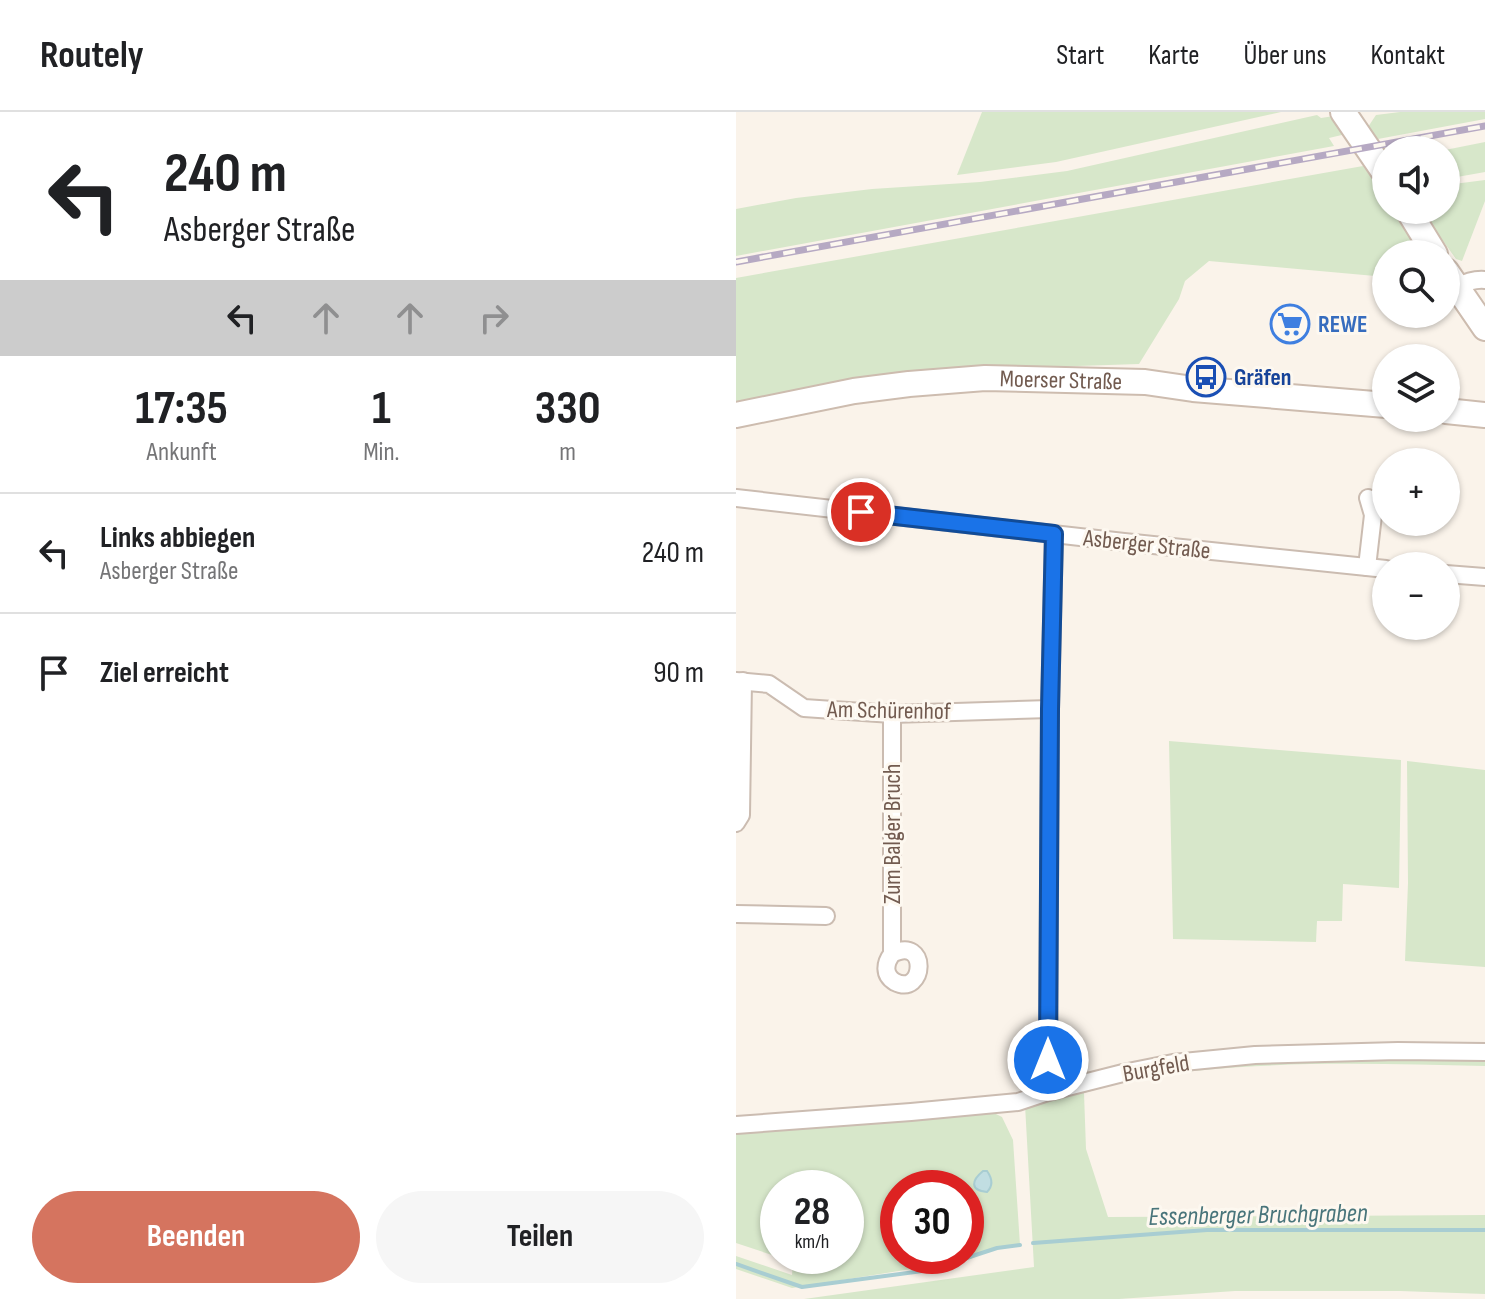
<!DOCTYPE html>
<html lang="de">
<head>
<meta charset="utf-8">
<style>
  body { margin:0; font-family:"Sofia Sans Condensed",sans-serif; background:#f6f6f6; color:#202124; height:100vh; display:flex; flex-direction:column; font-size:30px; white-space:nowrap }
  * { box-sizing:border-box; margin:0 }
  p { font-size:26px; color:#757577 }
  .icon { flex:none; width:44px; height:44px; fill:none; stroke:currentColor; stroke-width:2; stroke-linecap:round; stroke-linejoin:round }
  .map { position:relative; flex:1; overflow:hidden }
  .panel { display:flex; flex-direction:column; background:#fff; width:736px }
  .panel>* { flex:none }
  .banner { background:#fff; color:#202124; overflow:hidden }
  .controls { position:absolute; left:636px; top:24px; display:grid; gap:16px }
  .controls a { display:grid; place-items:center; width:88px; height:88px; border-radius:50%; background:#fff; box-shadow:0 2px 6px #0004; font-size:40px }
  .speed { position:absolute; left:24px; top:1058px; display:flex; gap:16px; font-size:40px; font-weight:700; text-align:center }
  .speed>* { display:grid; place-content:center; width:104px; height:104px; border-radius:50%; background:#fff; box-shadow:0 2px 6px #0004; line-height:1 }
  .speed small { font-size:20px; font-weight:400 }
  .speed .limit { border:12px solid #d22; background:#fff; color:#111 }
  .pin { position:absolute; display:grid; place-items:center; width:68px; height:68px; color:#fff; margin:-34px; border:4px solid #fff; border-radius:50%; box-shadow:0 2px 8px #0007 }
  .me { position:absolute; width:88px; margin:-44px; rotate:0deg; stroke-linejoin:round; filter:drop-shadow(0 0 6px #0008) }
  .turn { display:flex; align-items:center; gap:28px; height:168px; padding:0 32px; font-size:36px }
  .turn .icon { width:104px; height:104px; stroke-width:2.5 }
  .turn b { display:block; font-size:56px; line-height:68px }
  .lanes { display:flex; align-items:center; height:76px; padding:0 32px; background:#0003; justify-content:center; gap:40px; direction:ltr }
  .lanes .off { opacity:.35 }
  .eta { display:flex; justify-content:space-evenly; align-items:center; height:136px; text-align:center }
  .eta b { font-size:48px; font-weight:700; line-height:56px }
  .action { display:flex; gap:16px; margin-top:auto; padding:16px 32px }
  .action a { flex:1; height:92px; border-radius:48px; background:#d5745f; color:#fff; font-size:32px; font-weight:700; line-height:92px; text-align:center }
  .action a+a { background:#f6f6f6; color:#202124 }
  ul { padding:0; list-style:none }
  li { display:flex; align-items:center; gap:24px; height:120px; padding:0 32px; border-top:2px solid #e0e0e0 }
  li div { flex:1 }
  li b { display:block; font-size:30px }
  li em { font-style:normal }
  header { display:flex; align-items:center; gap:48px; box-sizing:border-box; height:112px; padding:0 40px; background:#fff; border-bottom:2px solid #e0e0e0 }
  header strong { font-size:38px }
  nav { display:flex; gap:44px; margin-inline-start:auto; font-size:28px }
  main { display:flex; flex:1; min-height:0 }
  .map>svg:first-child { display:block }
</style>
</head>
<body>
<header>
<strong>Routely</strong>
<nav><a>Start</a><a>Karte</a><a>Über uns</a><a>Kontakt</a></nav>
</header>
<main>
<section class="panel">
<div class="banner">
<div class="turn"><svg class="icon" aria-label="left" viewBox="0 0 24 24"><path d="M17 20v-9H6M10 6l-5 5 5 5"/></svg><div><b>240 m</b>Asberger Straße</div></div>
<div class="lanes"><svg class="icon" aria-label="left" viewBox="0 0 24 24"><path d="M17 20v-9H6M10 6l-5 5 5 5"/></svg><svg class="icon off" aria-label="ahead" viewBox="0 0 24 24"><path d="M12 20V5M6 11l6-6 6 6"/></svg><svg class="icon off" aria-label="ahead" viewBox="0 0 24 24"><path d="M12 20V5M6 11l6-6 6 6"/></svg><svg class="icon off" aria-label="right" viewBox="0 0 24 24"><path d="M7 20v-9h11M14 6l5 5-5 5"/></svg></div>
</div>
<div class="eta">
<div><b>17:35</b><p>Ankunft</p></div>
<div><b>1</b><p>Min.</p></div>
<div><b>330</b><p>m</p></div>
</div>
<ul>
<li><svg class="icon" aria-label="left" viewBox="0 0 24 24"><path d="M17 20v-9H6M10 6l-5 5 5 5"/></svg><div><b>Links abbiegen</b><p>Asberger Straße</p></div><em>240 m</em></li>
<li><svg class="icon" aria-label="arrive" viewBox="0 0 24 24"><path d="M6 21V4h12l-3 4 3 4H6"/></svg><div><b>Ziel erreicht</b></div><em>90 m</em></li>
</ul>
<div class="action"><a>Beenden</a><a>Teilen</a></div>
</section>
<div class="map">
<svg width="749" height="1187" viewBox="0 0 749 1187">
  <rect width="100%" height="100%" fill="#faf3ea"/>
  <!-- green -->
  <g fill="#d7e7ca" fill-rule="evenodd">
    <polygon points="246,0 545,0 320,50 221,63"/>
    <polygon points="664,0 749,0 749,7 642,27 632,15 640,3"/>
    <polygon points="581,3 585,6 598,4 610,22 593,26 598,34 0,144 0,97 60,86 136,77 244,70 331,59"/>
    <polygon points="749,30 749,60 710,67 709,38"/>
    <polygon points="627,54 650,85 650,98 659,98 687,142 650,142 650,165 473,149 449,169 443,187 403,252 252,257 0,292 0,166"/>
    <polygon points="749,68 749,89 726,149 720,147 685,98 710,98 710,73"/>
    <polygon points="433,629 665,648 663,776 607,772 606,809 581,809 580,830 437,827"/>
    <polygon points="671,649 749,658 749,855 669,849 672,771"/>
    <path d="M749,944V954C655,952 561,949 468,958C428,962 386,968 348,981L350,1037L372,1105L749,1103V1182L664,1179H499L383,1187H68L298,1155L289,993L390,965L492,950Z"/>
    <path d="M256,1000L266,1005L277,1028L284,1133L253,1139L232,1148L56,1176L0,1157V1144L56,1163L57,1150L0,1131V1019ZM42,1076H110V1144H42ZM162,1076H230V1091L233,1093C234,1110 230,1126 230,1144H162Z"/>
  </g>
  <!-- water -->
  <path fill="#c1dee2" stroke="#a8cdd2" stroke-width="2" d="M247,1059H251C256,1066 258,1073 251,1080C233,1078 236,1068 247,1059Z"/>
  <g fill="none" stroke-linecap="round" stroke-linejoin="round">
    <!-- stream -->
    <g stroke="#a8cdd2" stroke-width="4">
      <polyline points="297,1131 471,1118 749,1118"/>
      <polyline points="0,1152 66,1175 194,1158 261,1136 284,1133"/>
    </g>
    <defs>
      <g id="street">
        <path d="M721,175C730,170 738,167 749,168"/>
        <polyline points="0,386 388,430 650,457"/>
        <polyline points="631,455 637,403 632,386"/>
        <polyline points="710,462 749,465"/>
        <polyline points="0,569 33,572 68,596 156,602 314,597"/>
        <path d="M156,602V842C149,851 147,863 159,870C189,885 193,823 156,842"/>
        <polyline points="0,711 5,703 7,569"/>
        <polyline points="0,802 90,804"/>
        <polyline points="312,980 314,597 318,422"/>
        <polyline points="0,1013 175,1000 282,990 312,980 387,961 437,951 519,943 662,939 749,940"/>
      </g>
      <g id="secondary">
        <polyline points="607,0 650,63"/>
        <polyline points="672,98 699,142"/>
        <polyline points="710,159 749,216"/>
        <polyline points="710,299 749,303"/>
        <path id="s1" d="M0,303L118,279L173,272L249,266L409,270L457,277L650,293"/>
      </g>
    </defs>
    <!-- street casing -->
    <use href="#street" stroke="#cbbcb1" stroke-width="20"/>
    <!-- secondary casing -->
    <use href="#secondary" stroke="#cdbcaf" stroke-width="28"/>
    <!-- street -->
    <use href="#street" stroke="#fff" stroke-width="16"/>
    <!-- secondary -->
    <use href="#secondary" stroke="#fff" stroke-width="24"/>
    <defs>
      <polyline id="rail" points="0,150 749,14"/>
    </defs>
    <!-- rail casing -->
    <use href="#rail" stroke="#b6a9c3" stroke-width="7"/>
    <!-- rail -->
    <use href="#rail" stroke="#fdf8f0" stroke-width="4" stroke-dasharray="12" stroke-linecap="butt"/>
  </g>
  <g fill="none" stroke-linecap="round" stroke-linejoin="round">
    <defs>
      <polyline id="route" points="125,400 318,422 314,597 312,948"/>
    </defs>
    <!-- route casing -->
    <use href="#route" stroke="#114b97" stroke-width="20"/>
    <!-- route -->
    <use href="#route" stroke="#1a73e8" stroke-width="14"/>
  </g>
  <!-- icons -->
  <defs>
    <symbol id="supermarket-ring" viewBox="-11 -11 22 22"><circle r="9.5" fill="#fdf8f0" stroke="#3f7fe0" stroke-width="1.5"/><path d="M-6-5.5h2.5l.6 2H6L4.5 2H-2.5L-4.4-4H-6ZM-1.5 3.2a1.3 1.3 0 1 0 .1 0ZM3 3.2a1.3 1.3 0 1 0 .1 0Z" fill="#3f7fe0"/></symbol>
    <symbol id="bus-ring" viewBox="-11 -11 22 22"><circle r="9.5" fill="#fdf8f0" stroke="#1a4fb4" stroke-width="1.5"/><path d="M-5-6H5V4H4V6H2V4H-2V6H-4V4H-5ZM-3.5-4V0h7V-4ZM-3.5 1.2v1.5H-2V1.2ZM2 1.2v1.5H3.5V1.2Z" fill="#1a4fb4"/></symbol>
  </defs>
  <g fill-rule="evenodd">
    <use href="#supermarket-ring" x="532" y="190" width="44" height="44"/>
    <use href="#bus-ring" x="448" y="243" width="44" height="44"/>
  </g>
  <g text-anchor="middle" stroke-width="6" stroke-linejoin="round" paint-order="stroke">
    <!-- shop labels -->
    <g font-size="24" font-weight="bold" fill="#366cbe" stroke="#fdf8f0" text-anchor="start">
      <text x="582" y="220">REWE</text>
    </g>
    <!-- transit labels -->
    <g font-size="24" font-weight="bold" fill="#164399" stroke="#fdf8f0" text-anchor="start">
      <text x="498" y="273">Gräfen</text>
    </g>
    <!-- street labels -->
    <g font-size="24" fill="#725b50" stroke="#fdf8f0">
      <text dy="8" stroke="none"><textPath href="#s1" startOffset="328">Moerser Straße</textPath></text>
      <text transform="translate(411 432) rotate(6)" y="8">Asberger Straße</text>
      <text transform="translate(153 598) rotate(1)" y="8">Am Schürenhof</text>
      <text transform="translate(156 722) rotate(-90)" y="8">Zum Balger Bruch</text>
      <text transform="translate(420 956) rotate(-10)" y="8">Burgfeld</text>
    </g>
    <!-- water labels -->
    <g font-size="26" font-style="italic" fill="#49757b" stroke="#fdf8f0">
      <text transform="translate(522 1102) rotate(-1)" y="9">Essenberger Bruchgraben</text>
    </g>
  </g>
</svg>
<div class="controls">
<a><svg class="icon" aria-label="sound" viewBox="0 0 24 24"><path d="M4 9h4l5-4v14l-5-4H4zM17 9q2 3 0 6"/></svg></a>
<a><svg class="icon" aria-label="search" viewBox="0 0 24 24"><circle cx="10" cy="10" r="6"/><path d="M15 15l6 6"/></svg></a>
<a><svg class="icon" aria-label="layers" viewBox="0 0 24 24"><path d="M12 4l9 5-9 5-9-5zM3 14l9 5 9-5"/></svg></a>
<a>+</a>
<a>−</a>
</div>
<div class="speed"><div>28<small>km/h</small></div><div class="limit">30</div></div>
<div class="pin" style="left:125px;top:400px;background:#d93025"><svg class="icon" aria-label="arrive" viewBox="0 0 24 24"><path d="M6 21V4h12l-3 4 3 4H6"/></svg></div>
<svg class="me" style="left:312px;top:948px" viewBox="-20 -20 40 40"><circle r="17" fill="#1a73e8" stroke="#fff" stroke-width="3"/><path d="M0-11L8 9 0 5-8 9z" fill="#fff"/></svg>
</div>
</main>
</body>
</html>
